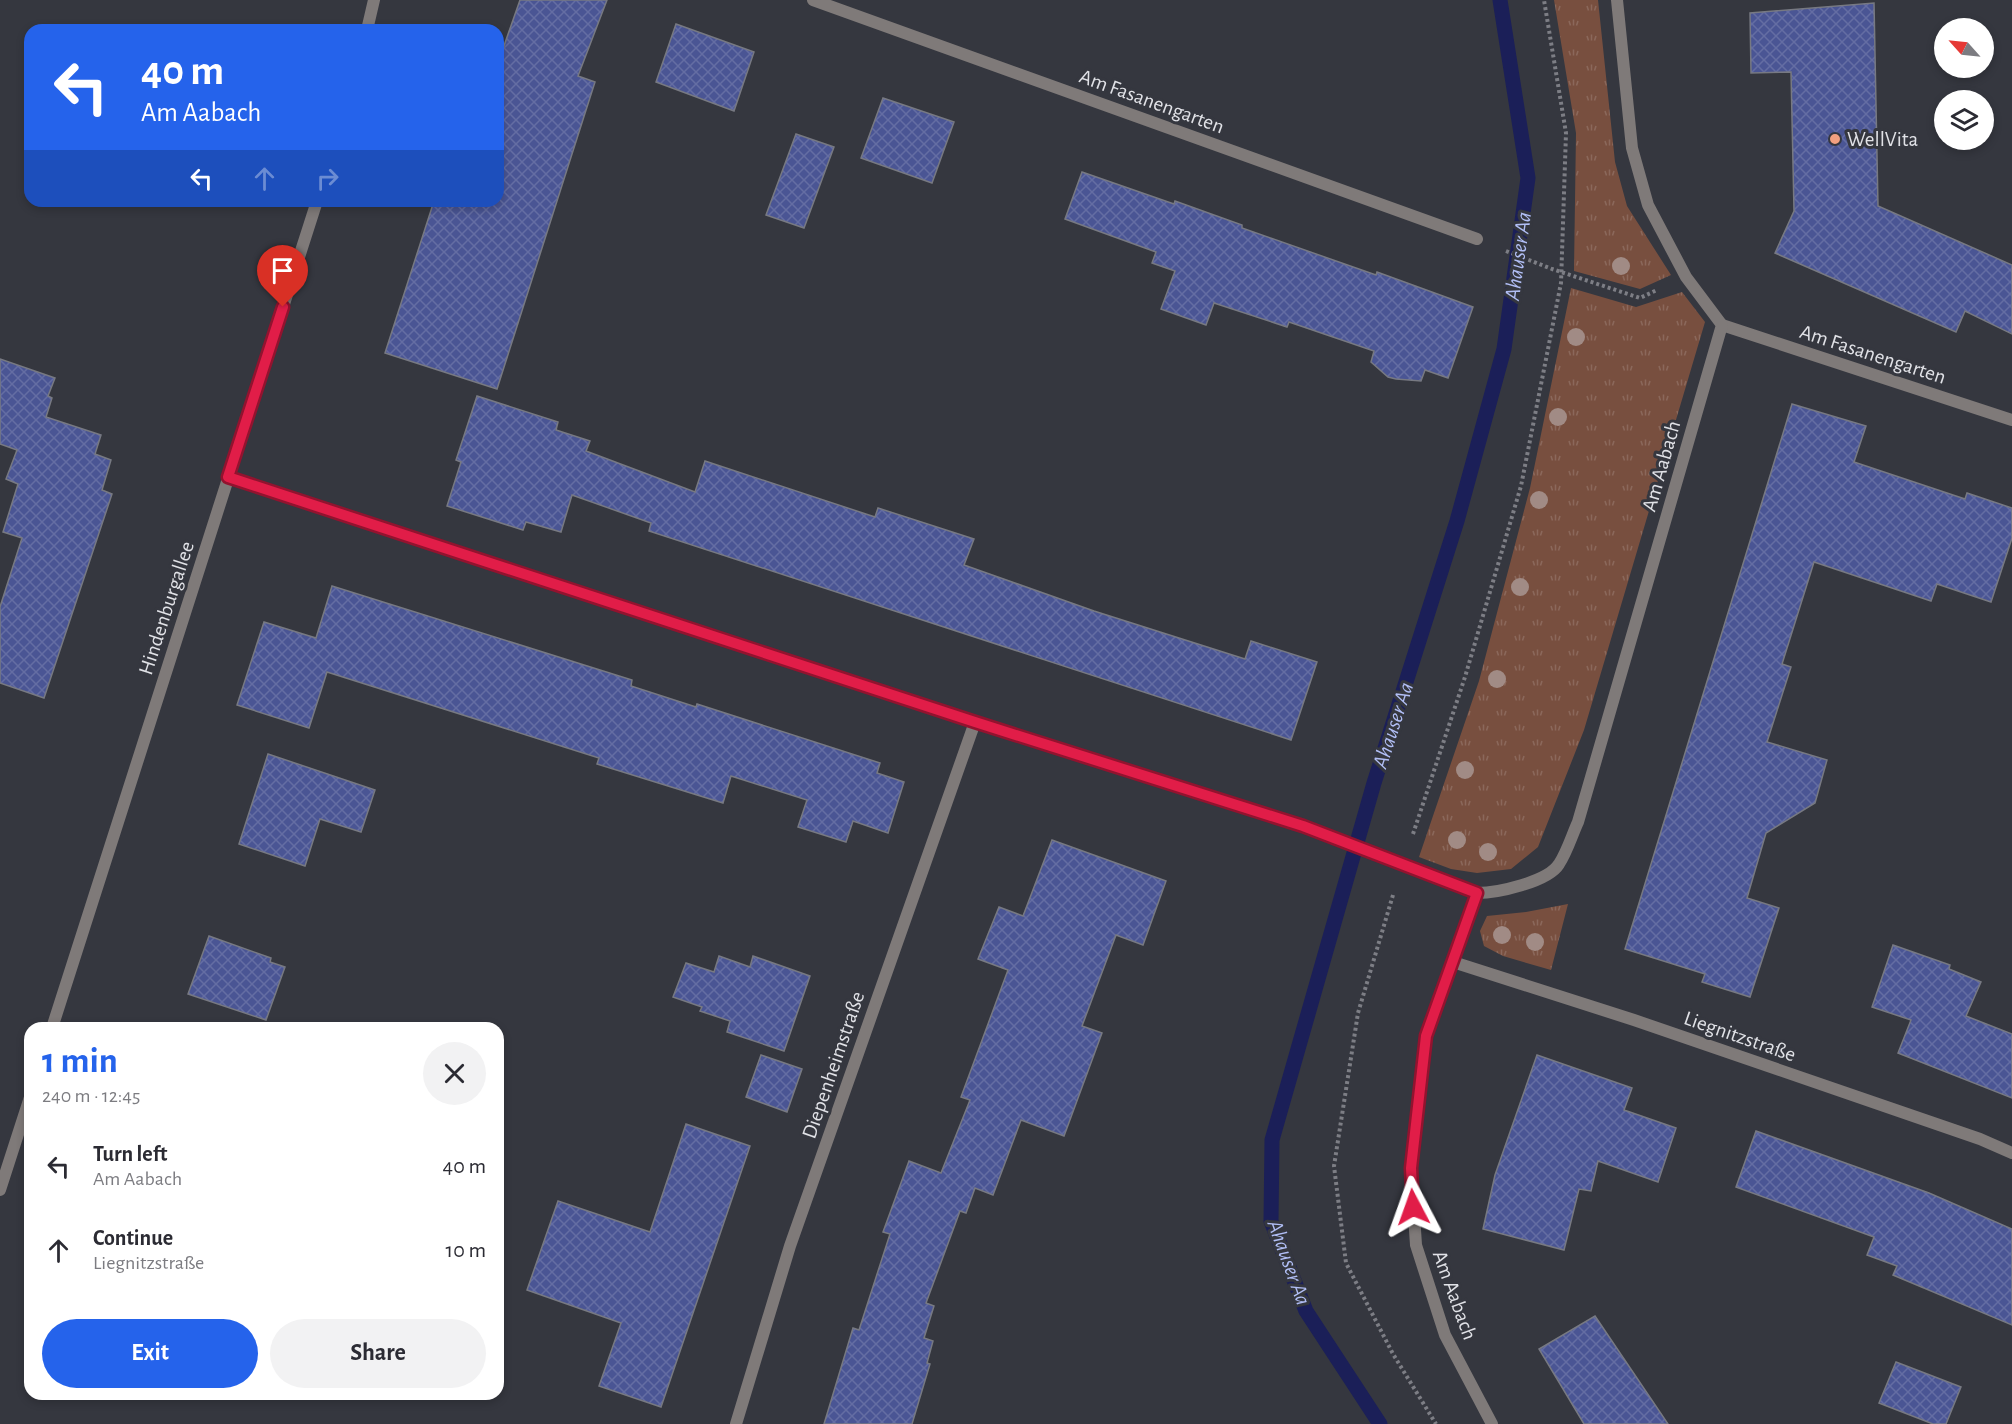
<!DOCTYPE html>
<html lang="en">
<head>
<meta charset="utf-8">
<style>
  body { margin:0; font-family:"Alegreya Sans",sans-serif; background:#f2f2f3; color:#2b2b33; height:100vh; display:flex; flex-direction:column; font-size:22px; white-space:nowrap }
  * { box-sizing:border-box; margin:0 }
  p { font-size:20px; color:#7c7c81 }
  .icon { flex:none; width:33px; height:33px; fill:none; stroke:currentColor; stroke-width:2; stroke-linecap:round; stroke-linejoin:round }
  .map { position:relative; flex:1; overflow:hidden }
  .sheet { position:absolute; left:24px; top:1022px; width:480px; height:378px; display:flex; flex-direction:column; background:#fff; border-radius:18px; box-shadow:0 3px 9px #0003 }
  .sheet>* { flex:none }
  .guide { position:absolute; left:24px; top:24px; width:480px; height:183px; border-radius:18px; box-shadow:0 3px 9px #0003; background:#2563eb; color:#fff; overflow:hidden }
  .needle { width:39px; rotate:297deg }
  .buttons { position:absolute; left:1934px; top:18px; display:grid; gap:12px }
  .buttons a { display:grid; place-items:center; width:60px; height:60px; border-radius:50%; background:#fff; box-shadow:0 3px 9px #0003; font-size:30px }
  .pin { position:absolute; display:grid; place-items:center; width:51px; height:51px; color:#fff; margin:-62px -26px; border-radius:50% 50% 50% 0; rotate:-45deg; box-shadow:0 0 6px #0007 }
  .pin .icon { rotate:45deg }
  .me { position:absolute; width:66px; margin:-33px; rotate:356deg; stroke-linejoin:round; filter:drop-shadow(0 0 4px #0008) }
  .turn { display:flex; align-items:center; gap:21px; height:126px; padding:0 18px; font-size:27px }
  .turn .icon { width:78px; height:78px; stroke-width:2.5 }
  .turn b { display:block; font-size:42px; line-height:51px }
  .lanes { display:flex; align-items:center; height:57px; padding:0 18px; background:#0003; justify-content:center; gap:30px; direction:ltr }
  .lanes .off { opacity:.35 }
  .round { display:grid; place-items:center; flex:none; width:63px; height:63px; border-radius:32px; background:#f2f2f3 }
  .overview { display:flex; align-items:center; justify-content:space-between; height:102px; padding:0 18px }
  h1 { font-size:36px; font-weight:700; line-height:45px; color:#2563eb }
  .action { display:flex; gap:12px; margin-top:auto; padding:12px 18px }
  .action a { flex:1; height:69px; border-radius:36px; background:#2563eb; color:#fff; font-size:24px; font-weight:700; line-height:69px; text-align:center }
  .action a+a { background:#f2f2f3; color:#2b2b33 }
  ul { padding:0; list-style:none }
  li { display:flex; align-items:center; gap:18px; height:84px; padding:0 18px }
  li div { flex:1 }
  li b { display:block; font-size:22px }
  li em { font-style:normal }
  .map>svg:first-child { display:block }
</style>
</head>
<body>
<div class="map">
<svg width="2012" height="1424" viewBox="0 0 2012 1424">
  <defs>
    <pattern id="grass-tufts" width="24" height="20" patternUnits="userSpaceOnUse" patternTransform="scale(1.5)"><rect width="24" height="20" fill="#784f3f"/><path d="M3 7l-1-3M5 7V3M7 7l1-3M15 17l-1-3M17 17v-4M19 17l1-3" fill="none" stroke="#8b685b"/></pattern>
    <pattern id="building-cross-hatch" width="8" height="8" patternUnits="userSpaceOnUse" patternTransform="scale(1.5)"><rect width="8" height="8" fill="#4a5594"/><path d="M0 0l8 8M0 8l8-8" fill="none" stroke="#646da3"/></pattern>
  </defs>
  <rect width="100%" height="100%" fill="#35373f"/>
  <!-- grass -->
  <g fill="url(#grass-tufts)">
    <polygon points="1554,0 1598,0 1615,162 1627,206 1671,275 1640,289 1574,271 1576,133"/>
    <polygon points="1571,288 1636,307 1682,292 1705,322 1584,730 1538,847 1511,869 1477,873 1451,869 1419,857 1479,681 1530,488"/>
    <polygon points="1568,904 1551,970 1503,956 1484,946 1480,931 1487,916 1526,912"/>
  </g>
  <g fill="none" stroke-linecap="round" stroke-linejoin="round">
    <!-- stream -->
    <polyline stroke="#1b1f58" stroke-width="15" points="1380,1424 1306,1311 1271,1221 1272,1140 1374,783 1457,521 1504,349 1528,178 1500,0"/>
  </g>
  <!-- building -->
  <g fill="url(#building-cross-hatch)" stroke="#777982" stroke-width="1.5">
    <polygon points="520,0 607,0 578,76 595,82 497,389 385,353 434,201 498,201 498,63"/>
    <polygon points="1874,3 1878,206 2012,265 2012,334 1965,311 1956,332 1775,253 1794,211 1791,72 1751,73 1750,13"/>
    <polygon points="676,24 754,52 734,111 656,82"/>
    <polygon points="883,98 954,122 932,183 861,158"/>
    <polygon points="796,134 834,147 804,228 766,215"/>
    <polygon points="1082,172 1174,204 1175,201 1242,225 1242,228 1376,275 1377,272 1473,307 1448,378 1425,370 1421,381 1396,379 1388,377 1371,362 1374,351 1289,322 1287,327 1214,303 1206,325 1161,309 1175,271 1152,263 1156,252 1065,219"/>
    <polygon points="0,359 55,378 48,396 52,398 46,417 101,435 95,454 111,460 102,490 112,494 44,698 0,683 0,607 22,538 3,532 18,484 6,479 17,450 0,444"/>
    <polygon points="477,396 558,422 556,430 590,441 586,451 695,492 705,461 875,517 878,508 974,539 964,565 1094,611 1245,659 1251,641 1317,662 1291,740 649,531 651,523 572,495 561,532 526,522 523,530 447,506 461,462 456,460"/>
    <polygon points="1792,404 1866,426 1854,462 1965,499 1967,493 2012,508 2012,538 1991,602 1937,584 1931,601 1814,562 1782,664 1791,667 1767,742 1827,760 1815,803 1766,833 1747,898 1779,908 1750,997 1702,982 1705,974 1625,949"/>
    <polygon points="332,586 632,680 631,686 696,707 697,704 880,763 877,773 904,782 888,833 853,821 846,842 798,827 807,800 731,776 723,803 597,764 599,758 327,672 309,728 237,705 264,622 316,638"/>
    <polygon points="268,754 375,790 361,832 320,819 305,866 239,844"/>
    <polygon points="1052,840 1166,881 1143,945 1116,935 1082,1026 1102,1033 1064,1136 1021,1120 993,1195 975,1188 966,1213 960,1211 926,1303 934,1306 924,1338 933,1341 927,1363 930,1364 912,1424 824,1424 853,1328 859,1330 890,1234 883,1232 909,1161 941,1173 970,1100 961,1097 1008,970 978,959 999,907 1023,916"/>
    <polygon points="209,936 271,958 270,962 285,967 266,1020 188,994"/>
    <polygon points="1893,945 1950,965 1949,969 1981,982 1966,1016 2012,1034 2012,1098 1898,1053 1911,1020 1872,1007"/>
    <polygon points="719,956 750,967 753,956 810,976 784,1051 727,1032 730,1021 700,1011 702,1007 673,997 686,963 714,972"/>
    <polygon points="761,1055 802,1069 787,1112 746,1097"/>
    <polygon points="1537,1055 1632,1088 1624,1110 1676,1128 1658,1182 1598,1161 1591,1191 1579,1189 1564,1250 1483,1229 1495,1175"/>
    <polygon points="686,1124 750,1146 661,1407 599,1386 621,1323 527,1290 558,1201 650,1232"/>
    <polygon points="1756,1131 1929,1193 2012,1229 2012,1325 1893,1275 1897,1266 1867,1255 1874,1237 1736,1187"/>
    <polygon points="1595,1316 1668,1424 1584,1424 1539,1349"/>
    <polygon points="1896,1362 1961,1387 1946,1424 1933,1424 1879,1403"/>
  </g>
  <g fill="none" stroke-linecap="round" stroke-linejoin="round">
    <!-- path -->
    <g stroke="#7d7e85" stroke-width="4" stroke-dasharray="3 3" stroke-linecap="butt">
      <polyline points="1506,251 1552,269 1640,298 1657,290"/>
      <polyline points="1413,834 1465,677 1521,486 1561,283 1566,133 1544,0"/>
      <polyline points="1393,895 1358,1013 1334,1166 1346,1263 1393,1354 1436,1424"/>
    </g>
    <!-- minor -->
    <g stroke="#7f7a79" stroke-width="12">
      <polyline points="813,0 1477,239"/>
      <polyline points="1722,325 2012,420"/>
      <path d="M228,477L975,722L1303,826L1477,893C1497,893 1548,882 1559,864C1567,852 1572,835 1578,822L1722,325L1686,277L1648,205L1632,148L1617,0"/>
      <polyline points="1477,893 1426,1036 1411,1169 1416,1245 1445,1335 1492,1424"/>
      <polyline points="1453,962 1634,1020 1980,1139 2012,1153"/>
      <polyline points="736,1424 790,1246 975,722"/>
    </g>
    <!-- tertiary -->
    <g stroke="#7f7a79" stroke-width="12">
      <polyline points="367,30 374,0"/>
      <polyline points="52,1028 317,201"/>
      <polyline points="0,1190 30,1097"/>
    </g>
  </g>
  <!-- trees -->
  <g fill="#a18b85">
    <circle cx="1621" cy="266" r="9"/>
    <circle cx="1576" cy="337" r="9"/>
    <circle cx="1558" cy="417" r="9"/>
    <circle cx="1539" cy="500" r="9"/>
    <circle cx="1520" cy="587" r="9"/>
    <circle cx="1497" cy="679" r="9"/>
    <circle cx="1465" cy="770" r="9"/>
    <circle cx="1457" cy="840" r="9"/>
    <circle cx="1488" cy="852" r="9"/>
    <circle cx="1502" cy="935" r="9"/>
    <circle cx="1535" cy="942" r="9"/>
  </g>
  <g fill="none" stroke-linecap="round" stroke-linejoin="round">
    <defs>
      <polyline id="route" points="283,307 228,477 975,722 1303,826 1477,893 1426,1036 1411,1168 1413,1207"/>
    </defs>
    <!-- route casing -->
    <use href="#route" stroke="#92132f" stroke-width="15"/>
    <!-- route -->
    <use href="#route" stroke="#e11d48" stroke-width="10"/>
  </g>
  <!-- markers -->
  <circle fill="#f2a080" stroke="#35373f" stroke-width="2" cx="1835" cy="139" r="6"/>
  <g text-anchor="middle" stroke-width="6" stroke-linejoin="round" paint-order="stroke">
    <!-- street labels -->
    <g font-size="21" fill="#e1e2e7" stroke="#35373f">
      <text transform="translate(1152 101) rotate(20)" y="7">Am Fasanengarten</text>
      <text transform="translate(1873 354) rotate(18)" y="7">Am Fasanengarten</text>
      <text transform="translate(1661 466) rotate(-74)" y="7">Am Aabach</text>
      <text transform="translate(166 608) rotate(-72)" y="7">Hindenburgallee</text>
      <text transform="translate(1740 1036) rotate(19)" y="7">Liegnitzstraße</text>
      <text transform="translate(833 1065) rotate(-71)" y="7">Diepenheimstraße</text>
      <text transform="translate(1455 1295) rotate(70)" y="7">Am Aabach</text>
    </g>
    <!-- poi labels -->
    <g font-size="21" fill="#e1e2e7" stroke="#35373f" text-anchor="start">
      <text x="1847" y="146">WellVita</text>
    </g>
    <!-- water labels -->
    <g font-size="22" font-style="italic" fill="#b1bef5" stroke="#35373f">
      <text transform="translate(1517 256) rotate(-82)" y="8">Ahauser Aa</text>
      <text transform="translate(1392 725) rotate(-72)" y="8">Ahauser Aa</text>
      <text transform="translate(1290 1262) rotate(70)" y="8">Ahauser Aa</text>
    </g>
  </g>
</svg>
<div class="buttons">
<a><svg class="needle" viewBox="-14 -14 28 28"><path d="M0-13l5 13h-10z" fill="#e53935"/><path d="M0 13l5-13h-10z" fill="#7c7c81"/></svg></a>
<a><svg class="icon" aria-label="layers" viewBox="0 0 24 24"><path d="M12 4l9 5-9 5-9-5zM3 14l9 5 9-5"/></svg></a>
</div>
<div class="pin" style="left:283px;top:307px;background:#d93025"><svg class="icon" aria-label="arrive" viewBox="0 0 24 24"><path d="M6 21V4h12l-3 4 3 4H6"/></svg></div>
<svg class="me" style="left:1413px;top:1207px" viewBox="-20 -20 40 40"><path d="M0-17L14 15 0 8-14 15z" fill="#e11d48" stroke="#fff" stroke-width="4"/></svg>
<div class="guide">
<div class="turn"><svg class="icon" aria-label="left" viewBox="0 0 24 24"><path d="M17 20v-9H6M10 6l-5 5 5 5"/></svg><div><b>40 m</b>Am Aabach</div></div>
<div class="lanes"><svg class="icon" aria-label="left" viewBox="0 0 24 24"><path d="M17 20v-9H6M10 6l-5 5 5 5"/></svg><svg class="icon off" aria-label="ahead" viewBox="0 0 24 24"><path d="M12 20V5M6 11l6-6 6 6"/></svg><svg class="icon off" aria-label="right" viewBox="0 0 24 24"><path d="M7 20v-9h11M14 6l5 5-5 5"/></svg></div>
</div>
<section class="sheet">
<div class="overview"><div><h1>1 min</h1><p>240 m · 12:45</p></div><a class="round"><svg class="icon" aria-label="close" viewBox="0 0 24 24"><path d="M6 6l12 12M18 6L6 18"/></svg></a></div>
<ul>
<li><svg class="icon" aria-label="left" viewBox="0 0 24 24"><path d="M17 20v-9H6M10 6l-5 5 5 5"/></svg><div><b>Turn left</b><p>Am Aabach</p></div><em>40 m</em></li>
<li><svg class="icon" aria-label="ahead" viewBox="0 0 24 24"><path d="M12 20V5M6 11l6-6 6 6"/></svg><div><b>Continue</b><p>Liegnitzstraße</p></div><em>10 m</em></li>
</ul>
<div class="action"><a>Exit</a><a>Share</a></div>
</section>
</div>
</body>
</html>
